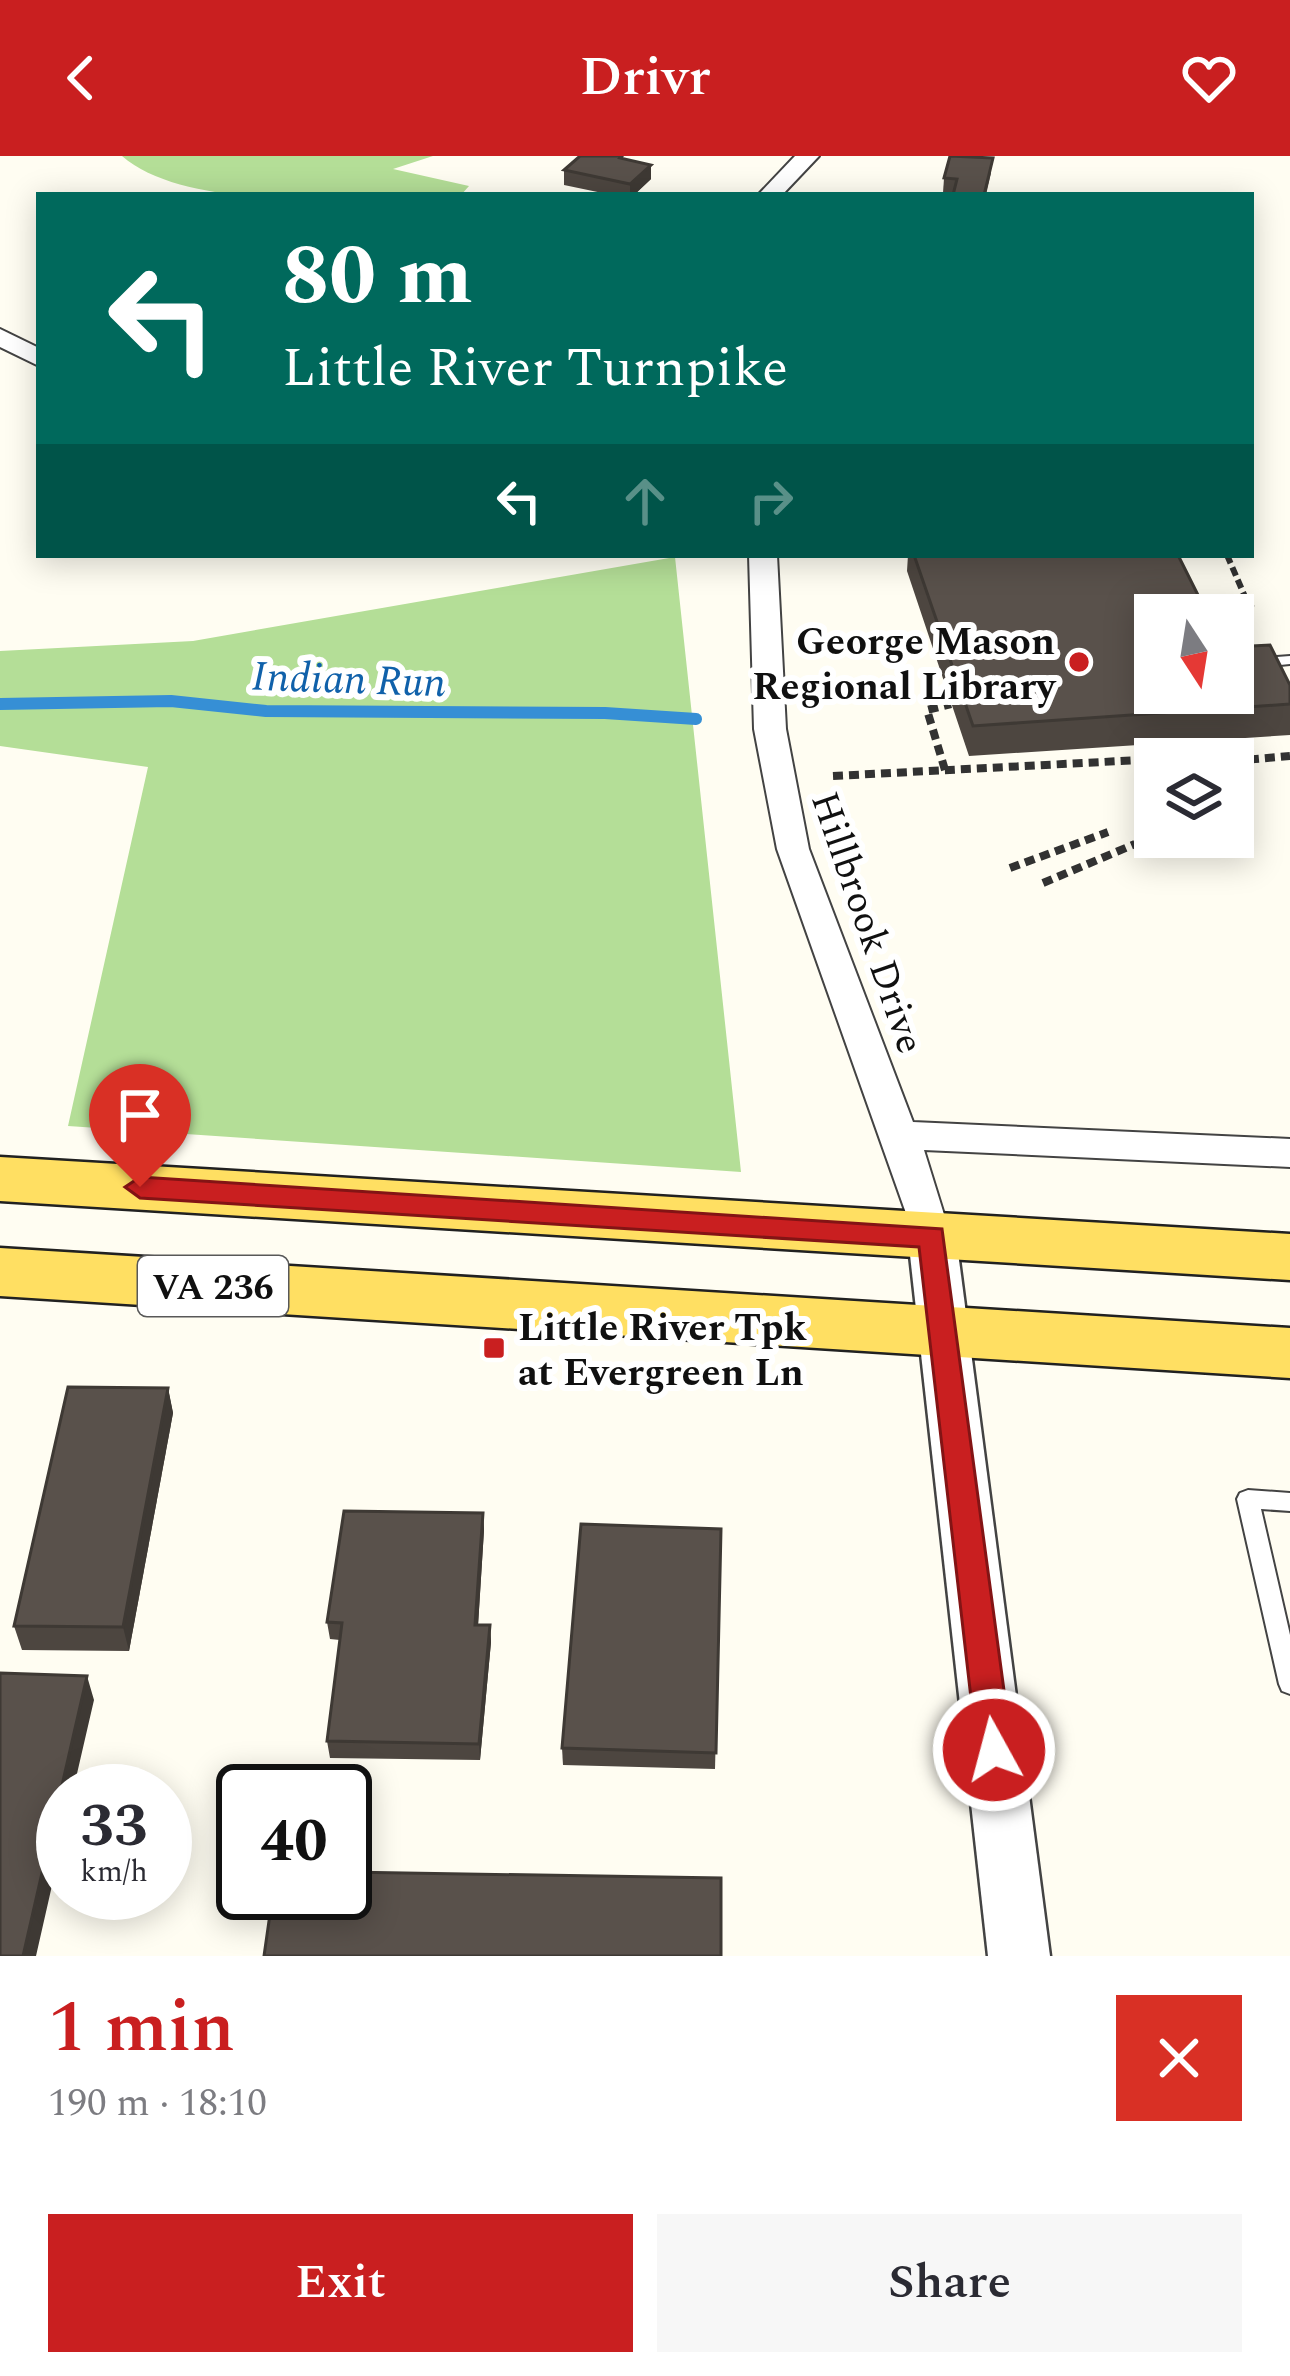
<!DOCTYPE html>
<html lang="en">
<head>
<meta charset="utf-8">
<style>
  body { margin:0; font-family:Spectral,serif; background:#f7f7f7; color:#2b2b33; height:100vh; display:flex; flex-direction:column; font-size:45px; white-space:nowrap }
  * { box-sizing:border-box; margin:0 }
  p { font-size:39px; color:#7c7c81 }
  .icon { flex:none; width:66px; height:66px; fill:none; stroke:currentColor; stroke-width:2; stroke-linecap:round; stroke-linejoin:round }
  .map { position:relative; height:1800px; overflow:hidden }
  .drawer { display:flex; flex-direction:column; background:#fff; flex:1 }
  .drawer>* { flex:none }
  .hud { position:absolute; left:36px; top:36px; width:1218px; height:366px; border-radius:0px; box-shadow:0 6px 30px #0003; background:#00695c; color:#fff; overflow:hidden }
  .needle { width:78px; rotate:168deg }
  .fabs { position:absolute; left:1134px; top:438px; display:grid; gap:24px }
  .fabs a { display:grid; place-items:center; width:120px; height:120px; border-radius:0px; background:#fff; box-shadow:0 6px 30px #0003; font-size:60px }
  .speed { position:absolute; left:36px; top:1608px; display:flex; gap:24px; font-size:60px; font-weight:700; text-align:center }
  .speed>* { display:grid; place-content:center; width:156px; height:156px; border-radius:50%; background:#fff; box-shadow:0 6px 30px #0003; line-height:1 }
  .speed small { font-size:30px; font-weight:400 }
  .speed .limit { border:6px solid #111; border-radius:18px; background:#fff; color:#111 }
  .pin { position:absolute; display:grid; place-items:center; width:102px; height:102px; color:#fff; margin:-123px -51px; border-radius:50% 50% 50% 0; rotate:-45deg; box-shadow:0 0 12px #0007 }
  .pin .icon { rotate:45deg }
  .me { position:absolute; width:132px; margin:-66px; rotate:353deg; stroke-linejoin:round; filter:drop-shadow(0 0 9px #0008) }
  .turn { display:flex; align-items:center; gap:42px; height:252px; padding:0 48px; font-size:54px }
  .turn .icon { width:156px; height:156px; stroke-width:2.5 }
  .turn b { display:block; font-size:84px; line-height:102px }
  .lanes { display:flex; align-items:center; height:114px; padding:0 48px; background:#0003; justify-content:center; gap:60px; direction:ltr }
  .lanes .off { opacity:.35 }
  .round { display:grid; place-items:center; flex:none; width:126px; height:126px; border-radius:0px; background:#f7f7f7 }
  .overview { display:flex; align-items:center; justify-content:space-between; height:204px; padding:0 48px }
  h1 { font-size:72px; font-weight:600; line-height:90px; color:#c91f20 }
  .button { display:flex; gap:24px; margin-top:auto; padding:24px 48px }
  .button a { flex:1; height:138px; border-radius:0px; background:#c91f20; color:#fff; font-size:48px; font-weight:600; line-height:138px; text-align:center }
  .button a+a { background:#f7f7f7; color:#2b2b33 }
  header { display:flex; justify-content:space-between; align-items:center; height:156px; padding:0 48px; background:#c91f20; color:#fff; font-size:54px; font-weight:600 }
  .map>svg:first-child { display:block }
</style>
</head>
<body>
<header><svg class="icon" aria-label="back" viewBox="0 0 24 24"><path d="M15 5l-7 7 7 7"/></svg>Drivr<svg class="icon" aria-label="heart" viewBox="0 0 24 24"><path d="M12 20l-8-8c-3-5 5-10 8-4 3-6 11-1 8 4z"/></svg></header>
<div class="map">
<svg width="1290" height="1800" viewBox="0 0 1290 1800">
  <rect width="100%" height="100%" fill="#fffdf2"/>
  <!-- forest -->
  <g fill="#b4de97">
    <path d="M122,0H433L393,13L469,30L461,39C369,39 192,60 122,0Z"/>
    <polygon points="675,401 741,1016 68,970 148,611 0,590 0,495 193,485"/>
  </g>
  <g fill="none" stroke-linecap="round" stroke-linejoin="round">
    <!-- stream -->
    <polyline stroke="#368fd5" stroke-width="12" points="0,548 171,545 266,555 605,557 696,563"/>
    <defs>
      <g id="service">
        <polygon points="1290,500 1290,508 1233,514 1233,504"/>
        <polygon points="1248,1334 1290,1337 1290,1355 1261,1353 1290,1479 1290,1538 1282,1535 1279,1528 1237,1343 1240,1337"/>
      </g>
      <g id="minor">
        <polygon points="795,0 819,0 782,39 758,39"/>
        <polygon points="0,173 39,192 39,210 0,191"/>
        <polygon points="749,399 777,399 786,573 809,693 913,966 1290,983 1290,1011 924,994 951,1081 946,1091 932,1095 918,1091 777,693 754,573"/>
      </g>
      <polygon id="tertiary" points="932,1063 949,1068 956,1081 1050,1800 988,1800 908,1081 915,1068"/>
      <g id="primary">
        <polygon points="0,1001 1290,1078 1290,1124 0,1045"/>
        <polygon points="0,1092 1290,1172 1290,1222 0,1140"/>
      </g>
    </defs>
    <!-- service casing -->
    <use href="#service" stroke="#434343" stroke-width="4"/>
    <!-- minor casing -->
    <use href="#minor" stroke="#434343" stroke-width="4"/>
    <!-- tertiary casing -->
    <use href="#tertiary" stroke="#434343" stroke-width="5"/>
    <!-- primary casing -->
    <use href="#primary" stroke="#212121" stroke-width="5"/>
    <!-- path-far1 -->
    <polyline stroke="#323232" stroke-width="6" stroke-dasharray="9 4.5" stroke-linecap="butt" points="1227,399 1249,450"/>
    <!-- path -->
    <g stroke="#323232" stroke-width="8" stroke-dasharray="10 6" stroke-linecap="butt">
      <polyline points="1233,463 1252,447"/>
      <polyline points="1233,605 1290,600"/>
      <polyline points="945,614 927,554 951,548"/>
      <polyline points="833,620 1160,603"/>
      <polyline points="1010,712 1108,676"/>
      <polyline points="1043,727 1135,688"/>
    </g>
    <!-- service -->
    <use href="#service" fill="#fff" fill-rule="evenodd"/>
    <!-- minor -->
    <use href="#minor" fill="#fff" fill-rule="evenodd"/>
    <!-- tertiary -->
    <use href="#tertiary" fill="#fff" fill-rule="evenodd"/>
    <!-- primary -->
    <use href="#primary" fill="#ffdf62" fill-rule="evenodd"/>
  </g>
  <!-- wall -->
  <g fill="#4d4640">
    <polygon points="633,5 651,23 634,39 612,39 564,29 564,14"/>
    <polygon points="991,17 986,39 953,39 943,37 944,22"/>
    <polygon points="908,399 1178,399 1155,459 1290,529 1290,579 969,600 907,415"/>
    <polygon points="168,1232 173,1257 129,1495 22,1494 14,1470"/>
    <polygon points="483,1357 484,1374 478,1469 490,1469 491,1486 480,1604 330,1602 327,1585 340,1484 330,1483 327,1466"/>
    <polygon points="721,1373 715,1613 563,1609 562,1592"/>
  </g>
  <!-- shaded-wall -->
  <g fill="#3e3934">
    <polygon points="651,9 651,23 634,39 630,39 630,28"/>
    <polygon points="168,1232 173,1257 129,1495 123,1471"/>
    <polygon points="483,1357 484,1374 477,1486 475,1469"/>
    <polygon points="490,1469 491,1486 480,1604 479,1588"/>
    <polygon points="87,1520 94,1544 73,1635 63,1635 63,1681 36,1800 23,1800"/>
  </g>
  <!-- building -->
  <g fill="#59514b" stroke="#3e3934" stroke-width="3">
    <polygon points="580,0 622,0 620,2 651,9 630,28 564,14"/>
    <polygon points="950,0 993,2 984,39 953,39 957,23 944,22"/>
    <polygon points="914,399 1178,399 1208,459 1155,459 1155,537 1233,537 1233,491 1270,489 1290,529 1290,548 973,570"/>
    <polygon points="68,1231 168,1232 123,1471 14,1470"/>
    <polygon points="344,1355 483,1357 475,1469 490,1469 479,1588 327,1585 342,1467 327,1466"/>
    <polygon points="581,1368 721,1373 716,1597 562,1592"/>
    <polygon points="0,1517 87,1520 23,1800 0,1800"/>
    <polygon points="345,1716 721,1722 721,1800 264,1800 273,1737 345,1737"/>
  </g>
  <!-- route -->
  <polygon fill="#c91f20" stroke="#831415" stroke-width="3" points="140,1021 942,1073 1012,1594 1007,1606 994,1610 982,1606 977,1594 919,1091 140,1042 125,1031"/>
  <!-- markers -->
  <g fill="#c91f20" stroke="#fff" stroke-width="4.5">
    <circle cx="1079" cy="506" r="12"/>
    <rect x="482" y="1180" width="24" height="24" rx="6"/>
  </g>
  <g text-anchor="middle" stroke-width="12" stroke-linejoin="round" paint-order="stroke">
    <!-- shield labels -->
    <rect fill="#fff" stroke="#585858" stroke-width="3" x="138" y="1100" width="150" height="60" rx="9"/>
    <g font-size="36" font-weight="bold" fill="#101010">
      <text x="213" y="1143">VA 236</text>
    </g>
    <!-- poi labels -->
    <g font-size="39" font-weight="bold" fill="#101010" stroke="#fff" text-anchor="end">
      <text x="1055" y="498">George Mason<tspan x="1055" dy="45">Regional Library</tspan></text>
      <text x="518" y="1184" text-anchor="start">Little River Tpk<tspan x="518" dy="45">at Evergreen Ln</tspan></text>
    </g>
    <!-- street labels -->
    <g font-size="39" fill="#101010" stroke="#fff">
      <text transform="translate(869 766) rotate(71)" y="14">Hillbrook Drive</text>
    </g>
    <!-- water labels -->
    <g font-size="42" font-style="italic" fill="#1061aa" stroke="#fff">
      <text transform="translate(349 522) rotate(2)" y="15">Indian Run</text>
    </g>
  </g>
</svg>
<div class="fabs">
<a><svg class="needle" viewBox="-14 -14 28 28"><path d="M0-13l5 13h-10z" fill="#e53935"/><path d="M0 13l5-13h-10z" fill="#7c7c81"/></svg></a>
<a><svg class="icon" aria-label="layers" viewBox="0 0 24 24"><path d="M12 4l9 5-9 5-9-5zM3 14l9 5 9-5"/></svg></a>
</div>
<div class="speed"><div>33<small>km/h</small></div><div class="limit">40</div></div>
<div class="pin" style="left:140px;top:1031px;background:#d93025"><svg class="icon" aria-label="arrive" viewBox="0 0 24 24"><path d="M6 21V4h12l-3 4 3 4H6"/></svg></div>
<svg class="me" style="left:994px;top:1594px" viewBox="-20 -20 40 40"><circle r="17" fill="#c91f20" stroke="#fff" stroke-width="3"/><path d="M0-11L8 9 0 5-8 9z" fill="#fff"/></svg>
<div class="hud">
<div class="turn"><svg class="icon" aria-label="left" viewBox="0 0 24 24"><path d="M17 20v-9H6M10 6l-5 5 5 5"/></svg><div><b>80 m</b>Little River Turnpike</div></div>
<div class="lanes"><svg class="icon" aria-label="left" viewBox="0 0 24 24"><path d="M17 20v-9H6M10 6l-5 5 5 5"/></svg><svg class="icon off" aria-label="ahead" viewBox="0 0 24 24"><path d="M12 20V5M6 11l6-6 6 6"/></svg><svg class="icon off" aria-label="right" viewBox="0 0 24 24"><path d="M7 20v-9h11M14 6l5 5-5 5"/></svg></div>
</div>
</div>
<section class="drawer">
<div class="overview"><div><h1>1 min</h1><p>190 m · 18:10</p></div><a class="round" style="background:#d93025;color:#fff"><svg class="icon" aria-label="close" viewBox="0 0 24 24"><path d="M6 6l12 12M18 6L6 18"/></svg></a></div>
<div class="button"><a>Exit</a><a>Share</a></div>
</section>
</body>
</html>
